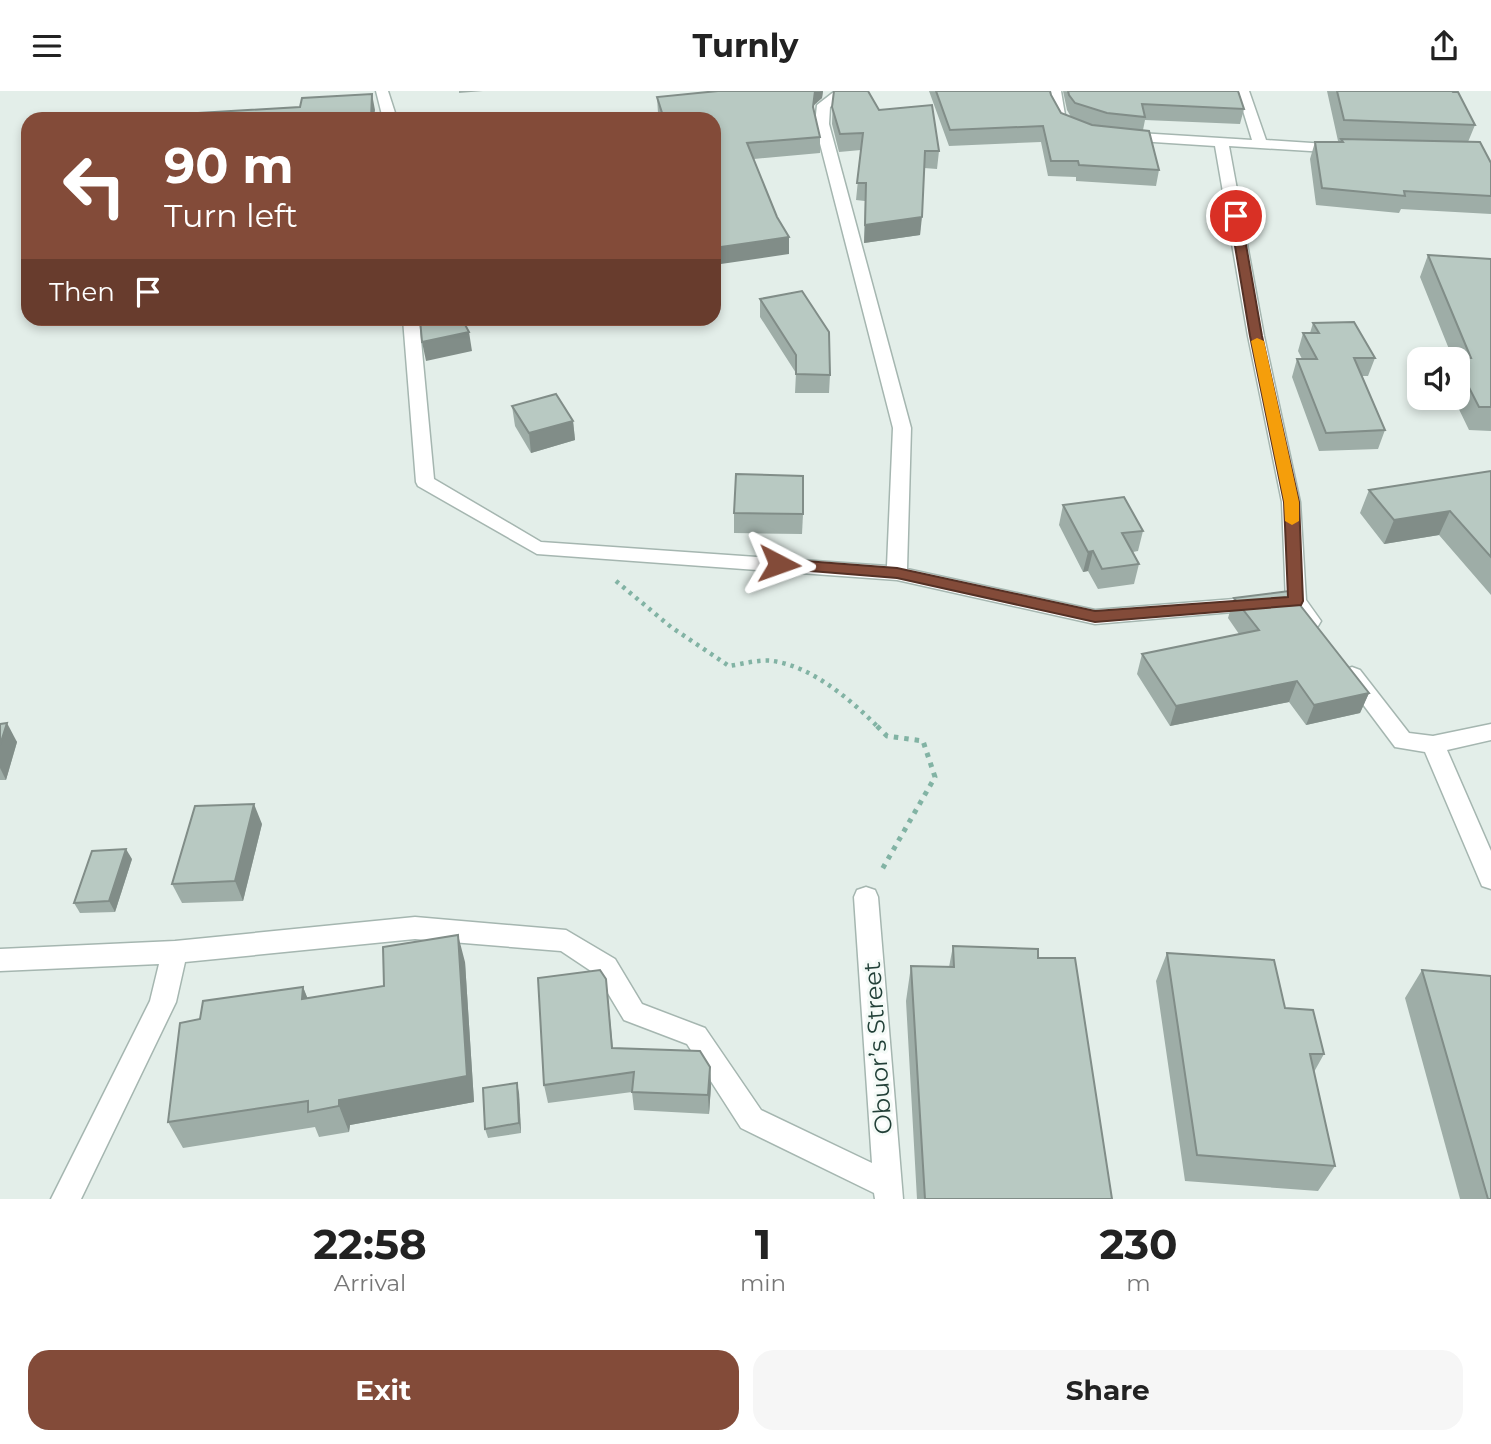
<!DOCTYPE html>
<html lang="en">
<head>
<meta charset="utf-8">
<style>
  body { margin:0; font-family:Montserrat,sans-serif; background:#f6f6f6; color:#222; height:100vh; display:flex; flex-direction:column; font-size:26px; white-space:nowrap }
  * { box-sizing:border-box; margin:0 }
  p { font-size:23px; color:#767676 }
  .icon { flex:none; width:38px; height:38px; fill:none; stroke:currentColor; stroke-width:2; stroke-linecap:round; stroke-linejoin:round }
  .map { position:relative; height:1108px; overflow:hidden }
  .drawer { display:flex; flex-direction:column; background:#fff; flex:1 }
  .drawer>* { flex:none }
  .guide { position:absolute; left:21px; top:21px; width:700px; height:214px; border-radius:21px; box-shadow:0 4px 10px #0003; background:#834b39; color:#fff; overflow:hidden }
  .controls { position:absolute; left:1407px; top:256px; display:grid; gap:14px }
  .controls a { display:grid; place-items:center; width:63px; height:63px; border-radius:14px; background:#fff; box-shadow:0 4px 10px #0003; font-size:35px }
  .pin { position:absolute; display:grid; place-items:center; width:60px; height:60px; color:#fff; margin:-30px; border:4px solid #fff; border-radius:50%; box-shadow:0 2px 7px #0007 }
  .me { position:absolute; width:77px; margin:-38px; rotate:94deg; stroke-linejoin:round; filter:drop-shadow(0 0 5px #0008) }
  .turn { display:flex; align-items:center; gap:24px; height:147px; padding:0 28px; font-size:32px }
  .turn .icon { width:91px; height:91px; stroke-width:2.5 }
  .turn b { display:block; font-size:49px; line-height:60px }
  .then { display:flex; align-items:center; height:66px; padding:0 28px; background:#0003; gap:14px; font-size:26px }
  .eta { display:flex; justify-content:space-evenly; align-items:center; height:119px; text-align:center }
  .eta b { font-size:42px; font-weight:700; line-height:49px }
  .action { display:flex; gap:14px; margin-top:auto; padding:14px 28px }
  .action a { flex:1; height:80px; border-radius:21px; background:#834b39; color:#fff; font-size:28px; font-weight:700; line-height:80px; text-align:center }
  .action a+a { background:#f6f6f6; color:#222 }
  header { display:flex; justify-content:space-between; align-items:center; height:91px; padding:0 28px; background:#fff; font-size:32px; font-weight:700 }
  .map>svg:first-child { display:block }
</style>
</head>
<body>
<header><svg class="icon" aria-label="menu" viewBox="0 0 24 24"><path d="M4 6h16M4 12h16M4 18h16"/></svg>Turnly<svg class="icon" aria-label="share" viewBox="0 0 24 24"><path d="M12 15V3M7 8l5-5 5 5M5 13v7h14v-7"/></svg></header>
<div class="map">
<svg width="1491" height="1108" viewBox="0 0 1491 1108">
  <rect width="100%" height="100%" fill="#e3eee9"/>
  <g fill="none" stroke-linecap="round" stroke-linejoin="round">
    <defs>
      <g id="minor">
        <polygon points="376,0 388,0 397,28 383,28"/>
        <polygon points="835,0 850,0 830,16 829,33 911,337 907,478 1095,519 1260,506 1267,508 1270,513 1267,518 1095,533 897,489 537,463 418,395 416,391 403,228 419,228 434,388 541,451 887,475 893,337 815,33 817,14"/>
        <path d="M1049,0H1061L1065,24L1075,34L1073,37H1063C1050,28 1048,15 1049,0Z"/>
        <polygon points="1237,0 1249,0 1266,49 1342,54 1349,58 1342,62 1229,55 1264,245 1300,411 1306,509 1321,530 1318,535 1311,537 1304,535 1286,510 1282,411 1248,245 1215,55 1123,49 1116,45 1123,41 1252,49"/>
        <polygon points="1352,576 1360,579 1409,642 1433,645 1491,633 1491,649 1447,659 1491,760 1491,798 1482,795 1479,788 1425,661 1395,656 1341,584 1344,579"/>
        <polygon points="866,796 875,799 878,806 903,1108 875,1108 874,1102 741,1037 687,953 624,929 597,884 561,860 415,848 185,871 176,911 81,1108 51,1108 150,910 159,873 0,880 0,858 175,850 415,826 566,839 615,868 642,913 705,937 761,1019 872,1072 854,806 857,799"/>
      </g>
    </defs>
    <!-- minor casing -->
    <use href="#minor" stroke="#a5b6b0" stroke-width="3"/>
    <!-- path-far1 -->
    <path stroke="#82b3a4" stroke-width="4.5" stroke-dasharray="3.5 5" stroke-linecap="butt" d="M616,490L671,536L729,575C742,573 760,568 773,570C813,576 851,609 879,637"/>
    <!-- path -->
    <polyline stroke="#82b3a4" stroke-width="5" stroke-dasharray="4.5 6" stroke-linecap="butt" points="877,635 887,645 923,650 935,686 880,782"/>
    <!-- minor -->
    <use href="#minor" fill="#fff" fill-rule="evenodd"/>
  </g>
  <!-- wall -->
  <g fill="#9eada7">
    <polygon points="459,0 483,0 459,2"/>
    <polygon points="718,0 823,0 822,7 814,14 814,20 820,46 820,62 754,68 789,163 714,28 660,28 658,22 657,6"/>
    <polygon points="929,0 1050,0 1051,4 1061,22 1071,26 1067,19 1063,0 1238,0 1244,18 1240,33 1145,29 1143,39 1159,79 1156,95 1076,90 1076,86 1048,85 1041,51 949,55"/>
    <polygon points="1327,0 1452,0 1475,34 1468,51 1491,72 1491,123 1401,118 1399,122 1316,114 1310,68 1315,51 1340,51 1341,50 1338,50"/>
    <polygon points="833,1 879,19 939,60 937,78 924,77 920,144 864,152 865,110 856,109 861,59 839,61 832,33"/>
    <polygon points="1428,164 1491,168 1491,340 1469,339 1453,306 1458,306 1458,268 1453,268 1420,186"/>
    <polygon points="760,208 830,284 829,302 795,302 796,282 760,226"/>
    <polygon points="1313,232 1375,267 1368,285 1362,285 1385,339 1378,358 1319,360 1292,286 1297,268 1302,268 1298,260 1303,242 1310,242"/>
    <polygon points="512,315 573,330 575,349 531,362 515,335"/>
    <polygon points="1491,380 1491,504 1439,444 1384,453 1360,422 1369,399"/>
    <polygon points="1063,414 1143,440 1138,460 1133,461 1139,473 1134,493 1098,498 1088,480 1083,481 1059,434"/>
    <polygon points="734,422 803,423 802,443 734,442"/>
    <polygon points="1234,507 1369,602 1360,622 1306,634 1289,611 1170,635 1137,583 1142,563 1239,543 1228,527"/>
    <polygon points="0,633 17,651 6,689 0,689"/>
    <polygon points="262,733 243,810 182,812 172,793"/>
    <polygon points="132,768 115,821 80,822 74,812"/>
    <polygon points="953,855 1038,867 1112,1108 917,1108 906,910 911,875 949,876"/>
    <polygon points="1167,862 1285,917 1324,963 1314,981 1335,1075 1318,1100 1185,1090 1156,890"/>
    <polygon points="465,871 474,1011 350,1034 349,1041 319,1046 315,1036 183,1057 168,1031 200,928 303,896 307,907 384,895"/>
    <polygon points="1422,879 1491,1108 1460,1108 1405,907"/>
    <polygon points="606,888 613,957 710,976 711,995 709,1023 634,1019 632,1001 548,1012 544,994"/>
    <polygon points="519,1002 521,1042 488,1047 485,1038"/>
  </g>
  <!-- shaded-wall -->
  <g fill="#818d88">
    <polygon points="815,0 823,0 822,7 814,14 812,33"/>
    <polygon points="372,3 375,19 374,28 371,28"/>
    <polygon points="922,126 920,144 864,152 865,134"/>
    <polygon points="789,146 789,163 714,174 714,157"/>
    <polygon points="469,241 472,260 426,270 422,251"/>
    <polygon points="573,330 575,349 531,362 529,342"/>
    <polygon points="1450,420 1439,444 1384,453 1394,429"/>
    <polygon points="1093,460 1088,480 1083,481 1088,461"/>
    <polygon points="1297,590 1289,611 1170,635 1176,615"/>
    <polygon points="1369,602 1360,622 1306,634 1314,614"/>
    <polygon points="7,632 17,651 6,689 0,677 0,654"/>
    <polygon points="254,713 262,733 243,810 235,790"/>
    <polygon points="126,758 132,768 115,821 109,810"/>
    <polygon points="458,844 465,871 474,1011 350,1034 349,1041 339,1015 339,1009"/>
    <polygon points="303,896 314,923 302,908"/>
    <polygon points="710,976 711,995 709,1023 708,1004"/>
    <polygon points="517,992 519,1002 521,1042 519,1032"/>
  </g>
  <!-- building -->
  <g fill="#b8c9c2" stroke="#818d88" stroke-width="2">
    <polygon points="718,0 815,0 813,16 820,46 747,52 777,126 789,146 714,157 714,28 664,28 657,6"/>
    <polygon points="834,0 868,0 879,19 932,14 939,60 925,60 922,126 865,134 866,92 857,92 863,42 840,43 832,16"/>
    <polygon points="936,0 1050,0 1051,4 1061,22 1092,34 1149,40 1159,79 1079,74 1078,70 1051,70 1043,35 950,39"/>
    <polygon points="1068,0 1238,0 1244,18 1142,13 1145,26 1107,22 1075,12 1069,4"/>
    <polygon points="1337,0 1452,0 1453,1 1458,1 1475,34 1344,29"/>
    <polygon points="372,3 371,28 181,28 182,23 300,16 302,7"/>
    <polygon points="1341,48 1480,51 1491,72 1491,105 1404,100 1405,105 1322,97 1315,51 1343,51"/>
    <polygon points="1428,164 1491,168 1491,316 1479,316 1458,275 1458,268 1454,268 1453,266 1471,267"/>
    <polygon points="802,200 829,241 830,284 796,283 796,264 760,208"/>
    <polygon points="420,228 462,228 469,241 422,251"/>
    <polygon points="1354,231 1375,267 1354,267 1385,339 1326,342 1297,268 1317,268 1303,242 1319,242 1313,232"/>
    <polygon points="556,303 573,330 529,342 512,315"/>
    <polygon points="1491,380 1491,466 1450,420 1394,429 1369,399"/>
    <polygon points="736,383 803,385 803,423 734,422"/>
    <polygon points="1124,406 1143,440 1122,442 1139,473 1102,478 1093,460 1088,461 1063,414"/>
    <polygon points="1289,500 1369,602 1314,614 1297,590 1176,615 1142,563 1259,539 1234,507"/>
    <polygon points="7,632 0,654 0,633"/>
    <polygon points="254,713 235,790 172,793 195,715"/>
    <polygon points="126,758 109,810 74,812 92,760"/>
    <polygon points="458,844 467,985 339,1009 339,1015 308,1021 308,1010 168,1031 180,932 200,928 203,910 303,896 302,908 384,895 383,856"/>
    <polygon points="953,855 1038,858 1038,867 1075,867 1112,1108 925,1108 911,875 954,876"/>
    <polygon points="1167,862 1274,869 1285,917 1313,919 1324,963 1310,963 1335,1075 1197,1064"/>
    <polygon points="600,879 606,888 612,957 700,960 710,976 708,1004 632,1001 634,981 544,994 538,887"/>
    <polygon points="1422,879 1491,885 1491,1108 1488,1108"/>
    <polygon points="517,992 519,1032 485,1038 483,997"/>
  </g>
  <!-- route -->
  <polygon fill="#834b39" stroke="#553125" stroke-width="2" points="1236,121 1241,125 1262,245 1299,411 1303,510 1301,514 1095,531 897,487 774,477 772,473 774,470 779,468 897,477 1095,520 1288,506 1284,411 1250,245 1230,125"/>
  <!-- slow -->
  <polygon fill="#f59e0b" points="1257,247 1264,250 1299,411 1299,430 1292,434 1285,430 1284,411 1251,250"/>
  <g text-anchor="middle" stroke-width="6" stroke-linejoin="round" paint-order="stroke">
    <!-- near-street labels -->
    <g font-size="24" fill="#224038" stroke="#f4faf7">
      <text transform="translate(878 957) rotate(-94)" y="8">Obuor’s Street</text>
    </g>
  </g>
</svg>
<div class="controls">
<a><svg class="icon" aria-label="sound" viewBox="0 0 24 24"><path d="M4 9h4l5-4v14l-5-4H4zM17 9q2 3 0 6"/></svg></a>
</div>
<div class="pin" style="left:1236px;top:125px;background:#d93025"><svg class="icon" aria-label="arrive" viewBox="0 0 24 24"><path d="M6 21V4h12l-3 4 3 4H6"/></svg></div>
<svg class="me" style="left:779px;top:473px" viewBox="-20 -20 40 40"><path d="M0-17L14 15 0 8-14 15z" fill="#834b39" stroke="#fff" stroke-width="4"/></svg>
<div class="guide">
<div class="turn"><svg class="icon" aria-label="left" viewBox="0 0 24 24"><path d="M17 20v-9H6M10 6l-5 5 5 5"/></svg><div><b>90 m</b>Turn left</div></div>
<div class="then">Then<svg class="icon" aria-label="arrive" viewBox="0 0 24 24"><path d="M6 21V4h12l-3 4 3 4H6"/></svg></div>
</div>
</div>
<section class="drawer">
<div class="eta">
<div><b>22:58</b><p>Arrival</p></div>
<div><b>1</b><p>min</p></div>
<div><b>230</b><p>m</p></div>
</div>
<div class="action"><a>Exit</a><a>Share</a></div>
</section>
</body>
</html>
